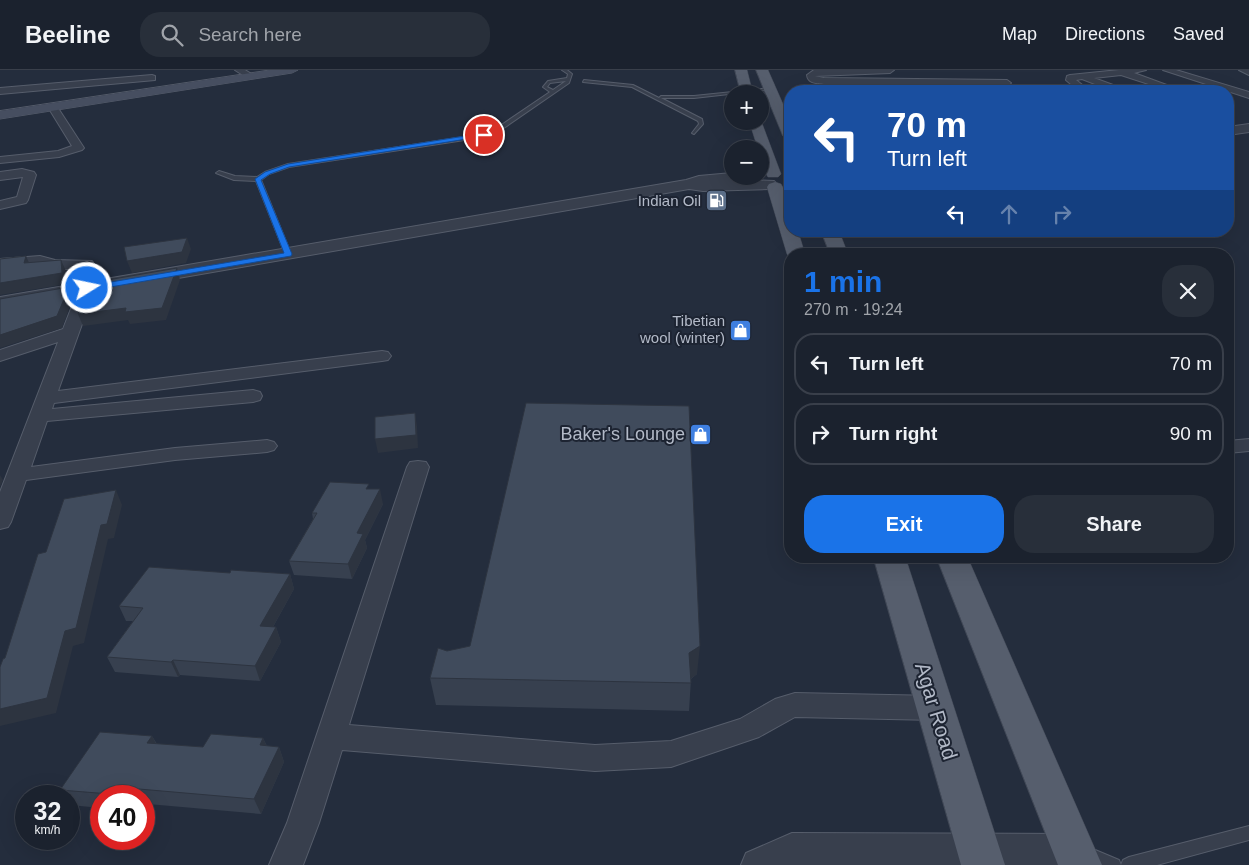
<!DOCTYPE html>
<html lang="en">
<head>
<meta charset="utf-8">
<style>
  body { margin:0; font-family:Arial,sans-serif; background:#282f3a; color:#f1f3f6; height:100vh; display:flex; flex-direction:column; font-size:19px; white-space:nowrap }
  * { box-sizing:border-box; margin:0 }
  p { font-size:16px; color:#a0a4aa }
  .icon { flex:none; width:28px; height:28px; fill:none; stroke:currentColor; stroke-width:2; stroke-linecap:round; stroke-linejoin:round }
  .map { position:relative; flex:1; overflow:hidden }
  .panel { position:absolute; left:784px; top:178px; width:450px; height:315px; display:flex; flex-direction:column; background:#1b222e; border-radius:20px; box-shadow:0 5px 20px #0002,0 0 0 1px #393f4a }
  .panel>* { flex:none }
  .top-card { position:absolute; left:784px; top:15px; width:450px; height:152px; border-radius:20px; box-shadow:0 5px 20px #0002,0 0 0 1px #393f4a; background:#1a4fa0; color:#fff; overflow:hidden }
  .tools { position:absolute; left:724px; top:15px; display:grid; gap:10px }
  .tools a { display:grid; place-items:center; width:45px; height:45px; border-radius:50%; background:#1b222e; box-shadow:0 5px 20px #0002,0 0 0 1px #393f4a; font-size:25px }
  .speed { position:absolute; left:15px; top:715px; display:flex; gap:10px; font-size:25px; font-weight:700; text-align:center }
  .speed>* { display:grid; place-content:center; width:65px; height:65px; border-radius:50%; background:#1b222e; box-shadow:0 5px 20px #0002,0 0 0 1px #393f4a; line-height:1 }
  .speed small { font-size:12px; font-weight:400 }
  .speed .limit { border:8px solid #d22; background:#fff; color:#111 }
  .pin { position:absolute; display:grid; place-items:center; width:42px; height:42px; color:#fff; margin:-21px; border:2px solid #fff; border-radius:50%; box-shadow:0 1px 5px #0007 }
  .me { position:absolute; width:55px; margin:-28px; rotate:80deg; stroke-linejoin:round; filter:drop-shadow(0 0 4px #0008) }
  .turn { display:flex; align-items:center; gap:18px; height:105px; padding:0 20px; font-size:22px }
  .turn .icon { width:65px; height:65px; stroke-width:2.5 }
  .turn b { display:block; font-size:35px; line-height:42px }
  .lanes { display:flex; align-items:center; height:48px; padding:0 20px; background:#0003; justify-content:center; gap:25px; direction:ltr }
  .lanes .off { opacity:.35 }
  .round { display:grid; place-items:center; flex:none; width:52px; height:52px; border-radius:20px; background:#282f3a }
  .headline { display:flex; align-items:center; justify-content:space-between; height:85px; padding:0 20px }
  h1 { font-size:30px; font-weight:800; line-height:38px; color:#1a73e8 }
  .button { display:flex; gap:10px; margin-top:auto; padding:10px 20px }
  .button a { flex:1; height:58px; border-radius:20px; background:#1a73e8; color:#fff; font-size:20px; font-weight:800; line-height:58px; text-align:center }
  .button a+a { background:#282f3a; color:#f1f3f6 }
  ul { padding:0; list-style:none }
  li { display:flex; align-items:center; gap:15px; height:62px; margin:0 10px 8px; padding:0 10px; border:2px solid #393f4a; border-radius:20px }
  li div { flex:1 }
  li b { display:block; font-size:19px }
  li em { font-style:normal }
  header { display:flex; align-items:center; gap:30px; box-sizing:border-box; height:70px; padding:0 25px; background:#1b222e; border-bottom:1px solid #393f4a }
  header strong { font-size:24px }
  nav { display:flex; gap:28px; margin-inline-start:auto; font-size:18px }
  .search { width:350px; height:45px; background:#282f3a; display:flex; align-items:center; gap:12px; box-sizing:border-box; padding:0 18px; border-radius:20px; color:#a0a4aa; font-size:19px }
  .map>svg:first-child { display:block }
</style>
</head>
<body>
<header>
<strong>Beeline</strong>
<div class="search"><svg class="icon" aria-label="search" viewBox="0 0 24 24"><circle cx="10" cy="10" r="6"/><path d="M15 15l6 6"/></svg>Search here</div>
<nav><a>Map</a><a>Directions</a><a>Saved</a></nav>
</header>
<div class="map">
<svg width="1249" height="795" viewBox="0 0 1249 795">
  <rect width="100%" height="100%" fill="#242d3d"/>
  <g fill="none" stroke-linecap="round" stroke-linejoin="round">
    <defs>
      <g id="service">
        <path d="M562,0H567L572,4L569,13L498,62L484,67L289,97L269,104L261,110L291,184L290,185L285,184L256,111L234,110L216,103L219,101L235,106L257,107L265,102L288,94L483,64L494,60L550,22L543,17L548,11L567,8L568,4ZM566,11L553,20L547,17L550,13Z"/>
        <polygon points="584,10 633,15 659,28 661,26 694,26 770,18 772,19 694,28 661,28 702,49 703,54 694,64 692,63 699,54 698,51 632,17 583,12"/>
        <polygon points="1249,756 1249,770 1157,795 1121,795 1123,790 1129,787"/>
        <polygon points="1088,777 1119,790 1121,795 1094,795 1082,790 1080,785 1082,780"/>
      </g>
      <g id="minor">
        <polygon points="235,0 245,0 256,7 249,9"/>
        <path d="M814,0H894L890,3L815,6L824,8L1007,10L1011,13L1007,16L824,14C817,13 808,14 807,5Z"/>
        <polygon points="1119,0 1146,0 1134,3 1183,21 1170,21 1121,5 1094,8 1124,19 1125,21 1113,21 1082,9 1076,10 1090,21 1079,21 1066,10 1067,6 1070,5"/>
        <polygon points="1163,0 1176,0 1249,22 1249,28"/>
        <polygon points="1239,0 1249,0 1249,5"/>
        <polygon points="152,5 155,6 155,10 0,24 0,18"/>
        <polygon points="53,34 56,35 84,78 82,80 59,87 0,93 0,87 58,81 72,76 48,37"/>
        <polygon points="22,99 34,102 36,105 28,130 26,133 0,139 0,131 17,127 23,107 0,110 0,102"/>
        <polygon points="40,186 55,190 92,191 96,197 95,218 58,321 382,281 388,282 391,286 388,290 382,291 54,333 52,339 253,320 260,322 262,326 260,330 253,332 47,351 31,397 175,378 267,370 274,372 277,376 274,380 267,382 175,390 26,410 11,452 8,457 0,459 0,422 58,272 0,291 0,280 63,259 79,218 81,199 49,199 40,194 0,197 0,189"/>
        <polygon points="1249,369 1249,381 1228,383 1228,371"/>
        <polygon points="418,391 426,392 429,397 349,655 595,675 671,671 740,649 775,629 795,623 936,626 946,630 950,638 946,646 936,650 795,647 759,667 671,697 595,701 342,680 319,753 303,795 269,795 287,753 407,397 410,392"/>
        <polygon points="792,763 1073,764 1085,769 1090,780 1085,791 1075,795 741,795 746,783"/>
      </g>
      <g id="tertiary">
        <polygon points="1249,54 1249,62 1228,65 1228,57"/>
        <polygon points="732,103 732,106 752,106 746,110 774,111 777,114 774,117 769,119 703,121 689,119 0,239 0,227 686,110 699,106"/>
      </g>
      <polygon id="secondary" points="270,0 298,0 292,3 0,49 0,41"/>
      <g id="primary">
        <polygon points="735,0 747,0 753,24 741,24"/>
        <polygon points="756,0 768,0 790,50 790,70 783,66"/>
        <path d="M760,48L781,104L778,107H768C762,99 760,88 760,79H758L749,51H760Z"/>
        <path d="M775,112L781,114C790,128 790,145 790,161H798L805,184H790V188L787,184L767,117L769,114Z"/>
        <polygon points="821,161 839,161 848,184 830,184"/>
        <polygon points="873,486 905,486 1005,795 961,795"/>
        <polygon points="936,486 967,486 1102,795 1058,795"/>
      </g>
    </defs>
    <!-- service casing -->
    <use href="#service" stroke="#565d6b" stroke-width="2"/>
    <!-- minor casing -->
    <use href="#minor" stroke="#565d6b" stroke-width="2"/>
    <!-- tertiary casing -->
    <use href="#tertiary" stroke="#565d6b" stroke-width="2"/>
    <!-- secondary casing -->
    <use href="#secondary" stroke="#565d6b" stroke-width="1"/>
    <!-- primary casing -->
    <use href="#primary" stroke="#414856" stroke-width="1"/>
    <!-- service -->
    <use href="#service" fill="#383f4d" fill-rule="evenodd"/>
    <!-- minor -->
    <use href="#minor" fill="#383f4d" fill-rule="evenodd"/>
    <!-- tertiary -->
    <use href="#tertiary" fill="#383f4d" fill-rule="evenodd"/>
    <!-- secondary -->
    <use href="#secondary" fill="#464e60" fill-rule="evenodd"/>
    <!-- primary -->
    <use href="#primary" fill="#565e6d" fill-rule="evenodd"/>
  </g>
  <!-- wall -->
  <g fill="#37404f">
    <polygon points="369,419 383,434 365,470 367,478 352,509 294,505 289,491 313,449 312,443"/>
    <polygon points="230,503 290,504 294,519 273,557 276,557 281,572 260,611 180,605 178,607 115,602 107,587 133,551 126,551 119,536"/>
    <polygon points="447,581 697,604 691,609 689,641 436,635 430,608"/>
    <polygon points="152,666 157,674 203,677 263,668 267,676 279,677 284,692 261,744 148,734 144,741 144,726 101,726 101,738 70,735 69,732 69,726 65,726 60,720"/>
  </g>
  <!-- shaded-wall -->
  <g fill="#2d3440">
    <polygon points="187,168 191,179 186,193 132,203 127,191"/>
    <polygon points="26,186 31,197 24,193"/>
    <polygon points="61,190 66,201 67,214 0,225 0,213"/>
    <polygon points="177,198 180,210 166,250 130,254 128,250 83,256 78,244"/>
    <polygon points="69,217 73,228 62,258 0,278 0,265"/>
    <polygon points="415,343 417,356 418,378 378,383 375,369"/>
    <polygon points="0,405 3,410 0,417"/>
    <polygon points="380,419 383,434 365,470 367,478 352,509 348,494 357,463"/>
    <polygon points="116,420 122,435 114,468 108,469 84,573 73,576 56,643 0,656 0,639 65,561 101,455"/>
    <polygon points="290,504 294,519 265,571 260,556"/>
    <polygon points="276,557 281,572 260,611 255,596"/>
    <polygon points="700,576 697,604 688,611 689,583"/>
    <polygon points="173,590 180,605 178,607 171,592"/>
    <polygon points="152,666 160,681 147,673"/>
    <polygon points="263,668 270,683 260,675"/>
    <polygon points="279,677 284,692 261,744 254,729"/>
    <polygon points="139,719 143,726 135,726"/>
    <polygon points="144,727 148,734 144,741"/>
  </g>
  <!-- building -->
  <g fill="#404b5c" stroke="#2d3440">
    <polygon points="187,168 182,182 127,191 124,177"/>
    <polygon points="26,186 24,193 61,190 62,203 0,213 0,189"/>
    <polygon points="177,198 162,238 125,242 126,238 78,244 90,213"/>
    <polygon points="69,217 57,246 0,265 0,229"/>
    <polygon points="526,333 689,336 700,576 689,583 691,613 430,608 438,578 447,581 470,576"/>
    <polygon points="415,343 416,365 375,369 375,347"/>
    <polygon points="330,412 369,414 366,419 380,419 357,463 363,464 348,494 289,491 317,443 312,443"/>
    <polygon points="116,420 107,454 101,455 76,558 65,561 47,628 0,639 0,597 3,589 5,588 38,484 46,482 64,429"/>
    <polygon points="149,497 230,503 231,500 290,504 260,556 276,557 255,596 173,590 171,592 107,587 143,538 119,536"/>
    <polygon points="100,662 152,666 147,673 203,677 211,664 263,668 260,675 279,677 254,729 139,719 135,726 60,720"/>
  </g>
  <!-- route -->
  <polygon fill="#1a73e8" stroke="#114b97" points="484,63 486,66 289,97 270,104 261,110 292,184 291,186 87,221 83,218 87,216 284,183 255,109 265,102 288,94"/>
  <!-- icons -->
  <defs>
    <symbol id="fuel-square" viewBox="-11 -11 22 22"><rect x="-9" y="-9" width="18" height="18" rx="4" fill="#5c6f8a" stroke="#1d2432"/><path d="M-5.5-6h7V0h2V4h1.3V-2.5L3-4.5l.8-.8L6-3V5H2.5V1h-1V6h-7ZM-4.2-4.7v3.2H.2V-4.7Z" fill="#fff"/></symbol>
    <symbol id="shop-square" viewBox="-11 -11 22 22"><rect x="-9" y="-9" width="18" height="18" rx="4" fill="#3f7fe0" stroke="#1d2432"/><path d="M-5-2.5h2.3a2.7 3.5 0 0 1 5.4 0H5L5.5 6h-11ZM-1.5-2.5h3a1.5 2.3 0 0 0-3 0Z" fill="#fff"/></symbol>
  </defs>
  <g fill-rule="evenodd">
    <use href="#fuel-square" x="704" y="118" width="25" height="25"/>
    <use href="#shop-square" x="728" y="248" width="25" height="25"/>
    <use href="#shop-square" x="688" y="352" width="25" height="25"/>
  </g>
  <g text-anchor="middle" stroke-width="4" stroke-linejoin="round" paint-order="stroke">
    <!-- far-poi labels -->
    <g font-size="15" fill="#b3bac8" stroke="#1d2432" text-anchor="end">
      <text x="701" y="136">Indian Oil</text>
      <text x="725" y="256">Tibetian<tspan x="725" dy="17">wool (winter)</tspan></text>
    </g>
    <!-- poi labels -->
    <g font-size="18" fill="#b3bac8" stroke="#1d2432" text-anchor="end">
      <text x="685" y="370">Baker's Lounge</text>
    </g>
    <!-- near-street labels -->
    <g font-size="21" fill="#b3bac8" stroke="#1d2432">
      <text transform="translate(936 641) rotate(73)" y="7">Agar Road</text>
    </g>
  </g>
</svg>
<div class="tools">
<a>+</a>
<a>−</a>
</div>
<div class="speed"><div>32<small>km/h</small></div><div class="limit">40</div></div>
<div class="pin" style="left:484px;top:65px;background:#d93025"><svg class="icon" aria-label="arrive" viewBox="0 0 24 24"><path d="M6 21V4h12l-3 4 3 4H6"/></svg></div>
<svg class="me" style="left:87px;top:218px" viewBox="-20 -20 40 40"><circle r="17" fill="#1a73e8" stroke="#fff" stroke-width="3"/><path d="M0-11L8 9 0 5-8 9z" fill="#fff"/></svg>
<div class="top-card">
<div class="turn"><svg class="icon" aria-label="left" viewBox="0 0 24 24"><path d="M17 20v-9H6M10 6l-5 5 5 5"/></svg><div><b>70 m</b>Turn left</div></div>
<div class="lanes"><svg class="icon" aria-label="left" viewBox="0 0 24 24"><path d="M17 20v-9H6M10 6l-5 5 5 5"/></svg><svg class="icon off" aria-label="ahead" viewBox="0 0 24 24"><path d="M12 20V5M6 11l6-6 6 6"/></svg><svg class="icon off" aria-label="right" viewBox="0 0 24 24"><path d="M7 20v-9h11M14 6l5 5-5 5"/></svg></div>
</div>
<section class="panel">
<div class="headline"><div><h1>1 min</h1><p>270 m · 19:24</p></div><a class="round"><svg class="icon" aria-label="close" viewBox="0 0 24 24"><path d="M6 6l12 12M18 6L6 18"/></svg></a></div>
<ul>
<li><svg class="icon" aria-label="left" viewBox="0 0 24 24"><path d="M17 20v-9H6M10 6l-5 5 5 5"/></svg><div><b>Turn left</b></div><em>70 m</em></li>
<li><svg class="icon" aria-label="right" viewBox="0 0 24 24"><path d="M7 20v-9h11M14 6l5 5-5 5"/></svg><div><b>Turn right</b></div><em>90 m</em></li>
</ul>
<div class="button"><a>Exit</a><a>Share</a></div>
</section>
</div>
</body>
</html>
